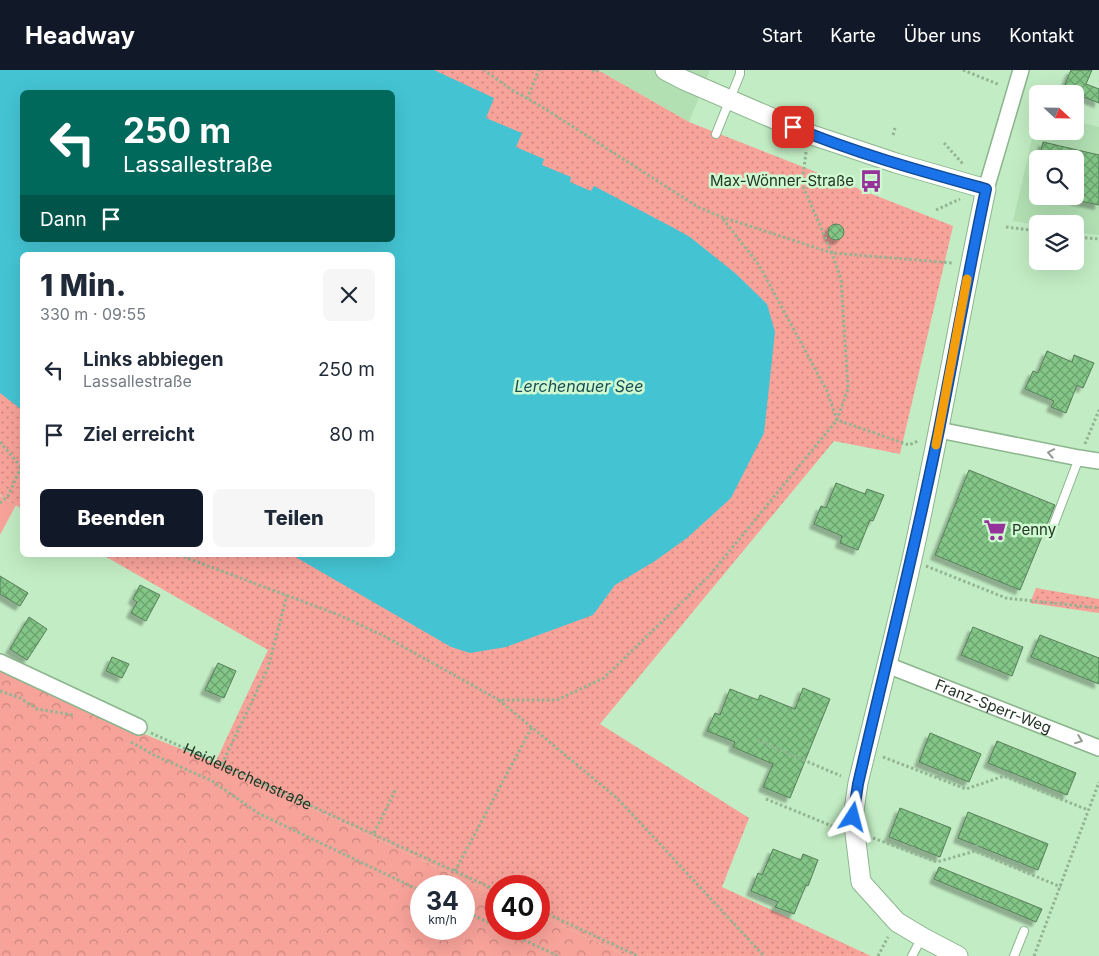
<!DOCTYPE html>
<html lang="de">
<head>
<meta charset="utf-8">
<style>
  body { margin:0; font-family:Inter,sans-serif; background:#f6f6f7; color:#1f2937; height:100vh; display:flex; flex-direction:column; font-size:19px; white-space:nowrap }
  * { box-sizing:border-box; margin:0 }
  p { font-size:16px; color:#747a83 }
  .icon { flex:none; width:28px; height:28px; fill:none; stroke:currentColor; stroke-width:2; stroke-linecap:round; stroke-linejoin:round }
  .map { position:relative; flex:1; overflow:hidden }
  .drawer { position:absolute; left:20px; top:182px; width:375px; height:305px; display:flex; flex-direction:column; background:#fff; border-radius:8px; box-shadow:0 5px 20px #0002 }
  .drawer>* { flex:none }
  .guide { position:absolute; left:20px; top:20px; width:375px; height:152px; border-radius:8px; box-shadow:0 5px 20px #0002; background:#00695c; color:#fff; overflow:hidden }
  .needle { width:32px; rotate:112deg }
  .controls { position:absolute; left:1029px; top:15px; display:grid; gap:10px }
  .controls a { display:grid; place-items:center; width:55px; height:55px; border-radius:8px; background:#fff; box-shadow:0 5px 20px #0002; font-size:25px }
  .speed { position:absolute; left:410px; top:805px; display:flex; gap:10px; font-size:25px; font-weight:700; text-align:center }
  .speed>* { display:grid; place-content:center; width:65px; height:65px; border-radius:50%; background:#fff; box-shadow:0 5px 20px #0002; line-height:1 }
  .speed small { font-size:12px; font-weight:400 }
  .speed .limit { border:8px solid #d22; background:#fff; color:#111 }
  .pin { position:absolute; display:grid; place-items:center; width:42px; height:42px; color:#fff; margin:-21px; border-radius:10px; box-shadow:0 2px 8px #0006 }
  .me { position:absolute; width:55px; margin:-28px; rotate:9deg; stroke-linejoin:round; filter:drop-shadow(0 0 4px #0008) }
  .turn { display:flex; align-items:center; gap:18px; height:105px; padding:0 20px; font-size:22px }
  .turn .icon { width:65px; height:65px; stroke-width:2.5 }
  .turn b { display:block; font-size:35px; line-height:42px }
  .then { display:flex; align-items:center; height:48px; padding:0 20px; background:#0003; gap:10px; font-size:19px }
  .round { display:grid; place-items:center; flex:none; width:52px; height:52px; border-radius:8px; background:#f6f6f7 }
  .summary { display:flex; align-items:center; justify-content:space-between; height:85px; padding:0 20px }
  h1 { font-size:30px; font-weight:800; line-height:38px }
  .button { display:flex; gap:10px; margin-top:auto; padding:10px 20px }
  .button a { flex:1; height:58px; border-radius:8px; background:#111827; color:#fff; font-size:20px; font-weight:800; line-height:58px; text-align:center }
  .button a+a { background:#f6f6f7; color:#1f2937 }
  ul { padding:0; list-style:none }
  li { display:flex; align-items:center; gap:15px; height:65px; padding:0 20px }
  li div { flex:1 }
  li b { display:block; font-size:19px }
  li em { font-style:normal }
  header { display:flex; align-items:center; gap:30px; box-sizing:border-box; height:70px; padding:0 25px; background:#111827; color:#fff }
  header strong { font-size:24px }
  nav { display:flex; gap:28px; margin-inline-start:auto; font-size:18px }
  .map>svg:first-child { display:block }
</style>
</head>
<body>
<header>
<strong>Headway</strong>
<nav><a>Start</a><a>Karte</a><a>Über uns</a><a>Kontakt</a></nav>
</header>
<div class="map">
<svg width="1099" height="886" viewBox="0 0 1099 886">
  <defs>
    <pattern id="forest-crowns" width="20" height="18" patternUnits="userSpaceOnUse" patternTransform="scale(1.25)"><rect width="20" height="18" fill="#f8a39a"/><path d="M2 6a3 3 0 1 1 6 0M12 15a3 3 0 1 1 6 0" fill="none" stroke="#c9867d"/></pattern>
    <pattern id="park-dots" width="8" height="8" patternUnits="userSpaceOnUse" patternTransform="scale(1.25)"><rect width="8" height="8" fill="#f8a39a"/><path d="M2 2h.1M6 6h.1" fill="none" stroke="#c9867d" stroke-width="1.8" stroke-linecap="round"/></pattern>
    <pattern id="building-cross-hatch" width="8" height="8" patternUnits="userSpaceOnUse" patternTransform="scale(1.25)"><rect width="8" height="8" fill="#83c687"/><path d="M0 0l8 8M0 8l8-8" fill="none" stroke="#6ba26e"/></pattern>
    <filter id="shadow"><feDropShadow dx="-4.5" dy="4.5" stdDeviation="1" flood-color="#0004"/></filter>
  </defs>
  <rect width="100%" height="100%" fill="#c2ecc3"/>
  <!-- built -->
  <g fill="#b2e0b3" fill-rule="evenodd">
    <polygon points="598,0 710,0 689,52"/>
    <path d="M1037,47L1038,61H1075V51L1099,57V165L1075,162V154H1038L1037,155L1013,151ZM1038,89H1075V126H1038Z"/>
  </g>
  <!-- green -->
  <polygon fill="#f8a39a" points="0,426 16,435 0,465"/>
  <!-- forest -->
  <path fill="url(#forest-crowns)" fill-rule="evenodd" d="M0,596L115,652L215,693L496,825V859H539V845L627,886H0ZM421,816H464V859H421Z"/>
  <!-- park -->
  <g fill="url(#park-dots)" fill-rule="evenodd">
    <path d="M0,0H598L689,52L953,156L900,384L834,371L600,654L749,748L722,817L871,886H627L539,845V816H496V825L215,693L268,580L103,485H392V185H22V439L1,426L0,424ZM22,22H392V170H22Z"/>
    <polygon points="1036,518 1099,529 1099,543 1030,533"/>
  </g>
  <!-- water -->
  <path fill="#44c4d3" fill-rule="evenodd" d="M0,0H434L494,28L486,48L522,63L516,77L544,89L542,95L571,107L570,112L591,121L594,116L672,157L690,167L735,203L767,234L775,262L764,363L731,428L687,468L655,491L615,515L593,545L506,577L470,583L451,577L292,485H392V185H22V340L0,323ZM22,22H392V170H22Z"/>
  <!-- building -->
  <g fill="url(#building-cross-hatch)" stroke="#587e5a" filter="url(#shadow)">
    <polygon points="1071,0 1092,0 1086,14 1099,19 1099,33 1063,19"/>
    <polygon points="1043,72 1099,85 1099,135 1075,130 1075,89 1039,89"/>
    <circle cx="836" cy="162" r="8"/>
    <polygon points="1047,281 1072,292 1074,285 1094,293 1083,318 1077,315 1066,343 1051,337 1054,331 1025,319 1033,301 1038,303"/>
    <polygon points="969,400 1055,435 1020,520 935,485"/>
    <polygon points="836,413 865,424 867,419 884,425 873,451 870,450 858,480 840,473 842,466 814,454 821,436 826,438"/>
    <polygon points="0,506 28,523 20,536 0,524"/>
    <polygon points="140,515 160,525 146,551 131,543 137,532 133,529"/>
    <polygon points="29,547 47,559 27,590 10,579"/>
    <polygon points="973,557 1023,577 1012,606 961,585"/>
    <polygon points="1040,565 1099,588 1099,614 1031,587"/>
    <polygon points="112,587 129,594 122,608 106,601"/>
    <polygon points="218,593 236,601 224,628 205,620"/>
    <polygon points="803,618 830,629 790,728 763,717 773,694 733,677 735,672 707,661 715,643 720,645 730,619 758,630 760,625 795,639"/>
    <polygon points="930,663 981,684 969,712 919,692"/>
    <polygon points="997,671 1076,703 1067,725 988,693"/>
    <polygon points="900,738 951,758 940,787 889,767"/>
    <polygon points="968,742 1048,774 1038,800 958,768"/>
    <polygon points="773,779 801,790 803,784 818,790 808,816 806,815 794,844 775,837 778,832 751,821 758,803 762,805"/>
    <polygon points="939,797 1042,839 1036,852 934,809"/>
  </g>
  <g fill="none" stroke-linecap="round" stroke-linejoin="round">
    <defs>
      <g id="service">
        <polyline points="716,64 740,4 740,0"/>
        <polyline points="1052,459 1079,388"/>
        <polyline points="912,886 922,867"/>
        <polyline points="1014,886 1024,861"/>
      </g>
      <g id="minor">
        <polyline points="986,119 1021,0"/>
        <polyline points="939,360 1079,388 1099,391"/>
        <polyline points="0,592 139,657"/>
        <path id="s2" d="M887,595L1099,678"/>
      </g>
      <path id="tertiary" d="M665,0L684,10L809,64L896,93L986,119C960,242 939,366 912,489C895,564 876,639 858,713L853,747L861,812L897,852L922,867L958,886"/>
    </defs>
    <!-- service casing -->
    <use href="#service" stroke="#8cb58e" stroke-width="10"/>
    <!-- minor casing -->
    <use href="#minor" stroke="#8cb58e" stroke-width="18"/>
    <!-- tertiary casing -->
    <use href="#tertiary" stroke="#8cb58e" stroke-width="21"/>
    <!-- path -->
    <g stroke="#92b493" stroke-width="3" stroke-dasharray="2.5 2.5" stroke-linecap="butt">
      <polyline points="592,0 596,2 598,0"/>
      <polyline points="963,0 1000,15"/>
      <polyline points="527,29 539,0"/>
      <polyline points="893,65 895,58"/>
      <polyline points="944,73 963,94"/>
      <polyline points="806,82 802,114 832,183 953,193"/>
      <polyline points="847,112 849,107"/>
      <polyline points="936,140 960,129"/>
      <polyline points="723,149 759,195 827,321 837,350 909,375 918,371"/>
      <polyline points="1006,157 1038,161"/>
      <polyline points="1075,167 1099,169"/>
      <polyline points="0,372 21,397"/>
      <polyline points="1085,374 1099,340"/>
      <polyline points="0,433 8,426 21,397"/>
      <polyline points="179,485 339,545 384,566 499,630 557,630 604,608 709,506 837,350 848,319 841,209 832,183 722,147 698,137 539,35 512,20 484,0"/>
      <polyline points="926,496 1006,528 1099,538"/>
      <polyline points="0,621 20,628 37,639 74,645"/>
      <polyline points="499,630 618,729 764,886"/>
      <path id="s1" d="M151,663L496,820"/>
      <polyline points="757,670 841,706"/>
      <polyline points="131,672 154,685 212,711 258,743 421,821"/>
      <polyline points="883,687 966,719 1004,706 1088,740"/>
      <polyline points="222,694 268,598 287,525"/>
      <polyline points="938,708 941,701"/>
      <polyline points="766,729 837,758"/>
      <polyline points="374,763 396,719"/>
      <polyline points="873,768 937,792 975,781 1061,817"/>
      <polyline points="975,781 977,775"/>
      <polyline points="912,783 914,777"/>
      <polyline points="1018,799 1020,793"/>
      <polyline points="455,801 532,657"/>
      <polyline points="539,840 638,886"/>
      <polyline points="464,841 496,856"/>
      <polyline points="501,859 558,886"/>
      <polyline points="878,886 888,867"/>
      <polyline points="1034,886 1099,712"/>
    </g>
    <!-- service -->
    <use href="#service" stroke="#fff" stroke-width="8"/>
    <!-- minor -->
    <use href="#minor" stroke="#fff" stroke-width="15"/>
    <!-- tertiary -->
    <use href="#tertiary" stroke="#fff" stroke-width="19"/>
  </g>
  <!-- one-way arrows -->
  <defs><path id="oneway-chevron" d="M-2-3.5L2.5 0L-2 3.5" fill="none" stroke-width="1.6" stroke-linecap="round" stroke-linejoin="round" transform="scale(1.25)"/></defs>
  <g stroke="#929a92">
    <use href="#oneway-chevron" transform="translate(1051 383) rotate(-169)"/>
    <use href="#oneway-chevron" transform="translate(1079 670) rotate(21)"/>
  </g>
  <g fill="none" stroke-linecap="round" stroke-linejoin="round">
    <defs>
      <path id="route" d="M793,57C855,83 921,101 986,119C969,199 955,279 939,360C915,479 885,596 858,714L853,747"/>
    </defs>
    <!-- route casing -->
    <use href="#route" stroke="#114b97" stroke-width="12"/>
    <!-- route -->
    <use href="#route" stroke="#1a73e8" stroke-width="9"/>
    <!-- slow -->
    <polyline stroke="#f59e0b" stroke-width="9" points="936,375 967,209"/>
  </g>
  <!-- icons -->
  <defs>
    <symbol id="bus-bare" viewBox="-9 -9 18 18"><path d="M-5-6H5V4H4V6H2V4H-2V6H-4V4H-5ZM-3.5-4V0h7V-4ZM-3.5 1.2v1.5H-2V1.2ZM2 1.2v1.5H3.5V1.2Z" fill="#96339a" stroke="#cff9d0" stroke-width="2.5" paint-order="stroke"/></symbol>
    <symbol id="supermarket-bare" viewBox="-9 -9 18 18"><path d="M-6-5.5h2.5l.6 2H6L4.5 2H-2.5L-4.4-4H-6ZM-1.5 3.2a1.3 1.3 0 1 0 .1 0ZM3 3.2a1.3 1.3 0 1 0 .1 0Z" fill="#96339a" stroke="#cff9d0" stroke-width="2.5" paint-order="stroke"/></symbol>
  </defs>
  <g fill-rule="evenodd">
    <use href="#bus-bare" x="855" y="95" width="32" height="32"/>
    <use href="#supermarket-bare" x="979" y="444" width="32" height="32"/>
  </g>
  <g text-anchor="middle" stroke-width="5" stroke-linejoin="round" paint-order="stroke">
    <!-- poi labels -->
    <g font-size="15" fill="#243425" stroke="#cff9d0" text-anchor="end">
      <text x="854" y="116">Max-Wönner-Straße</text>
      <text x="1012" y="465" text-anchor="start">Penny</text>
    </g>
    <!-- street labels -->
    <g font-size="15" fill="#243425" stroke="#cff9d0">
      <text dy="5" stroke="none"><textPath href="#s2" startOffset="114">Franz-Sperr-Weg</textPath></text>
      <text dy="5" stroke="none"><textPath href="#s1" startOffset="106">Heidelerchenstraße</textPath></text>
    </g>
    <!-- water labels -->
    <g font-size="16" font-style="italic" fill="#184e55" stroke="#cff9d0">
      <text x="579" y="322">Lerchenauer See</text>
    </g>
  </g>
</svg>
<div class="controls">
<a><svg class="needle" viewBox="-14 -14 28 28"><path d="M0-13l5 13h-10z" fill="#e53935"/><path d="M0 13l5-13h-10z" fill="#747a83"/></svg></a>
<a><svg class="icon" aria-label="search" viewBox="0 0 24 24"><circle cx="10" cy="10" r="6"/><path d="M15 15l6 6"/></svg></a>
<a><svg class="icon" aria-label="layers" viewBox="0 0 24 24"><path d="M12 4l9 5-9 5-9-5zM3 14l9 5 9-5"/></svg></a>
</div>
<div class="speed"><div>34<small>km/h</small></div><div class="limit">40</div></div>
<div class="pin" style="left:793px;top:57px;background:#d93025"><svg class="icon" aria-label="arrive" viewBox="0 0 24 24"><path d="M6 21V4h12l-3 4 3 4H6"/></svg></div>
<svg class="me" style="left:853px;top:747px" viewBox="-20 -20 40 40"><path d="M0-17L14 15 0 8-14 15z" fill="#1a73e8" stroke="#fff" stroke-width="4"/></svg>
<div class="guide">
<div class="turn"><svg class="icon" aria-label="left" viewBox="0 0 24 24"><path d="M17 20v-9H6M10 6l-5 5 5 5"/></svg><div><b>250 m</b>Lassallestraße</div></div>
<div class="then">Dann<svg class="icon" aria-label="arrive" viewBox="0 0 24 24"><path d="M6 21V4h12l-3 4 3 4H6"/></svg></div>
</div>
<section class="drawer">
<div class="summary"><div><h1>1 Min.</h1><p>330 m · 09:55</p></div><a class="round"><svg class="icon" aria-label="close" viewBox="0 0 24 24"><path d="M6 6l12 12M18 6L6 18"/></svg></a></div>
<ul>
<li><svg class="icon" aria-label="left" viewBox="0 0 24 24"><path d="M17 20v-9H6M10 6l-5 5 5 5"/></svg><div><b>Links abbiegen</b><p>Lassallestraße</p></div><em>250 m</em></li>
<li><svg class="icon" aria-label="arrive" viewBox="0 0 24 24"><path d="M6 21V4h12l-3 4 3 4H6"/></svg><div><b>Ziel erreicht</b></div><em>80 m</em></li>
</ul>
<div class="button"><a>Beenden</a><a>Teilen</a></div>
</section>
</div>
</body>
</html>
